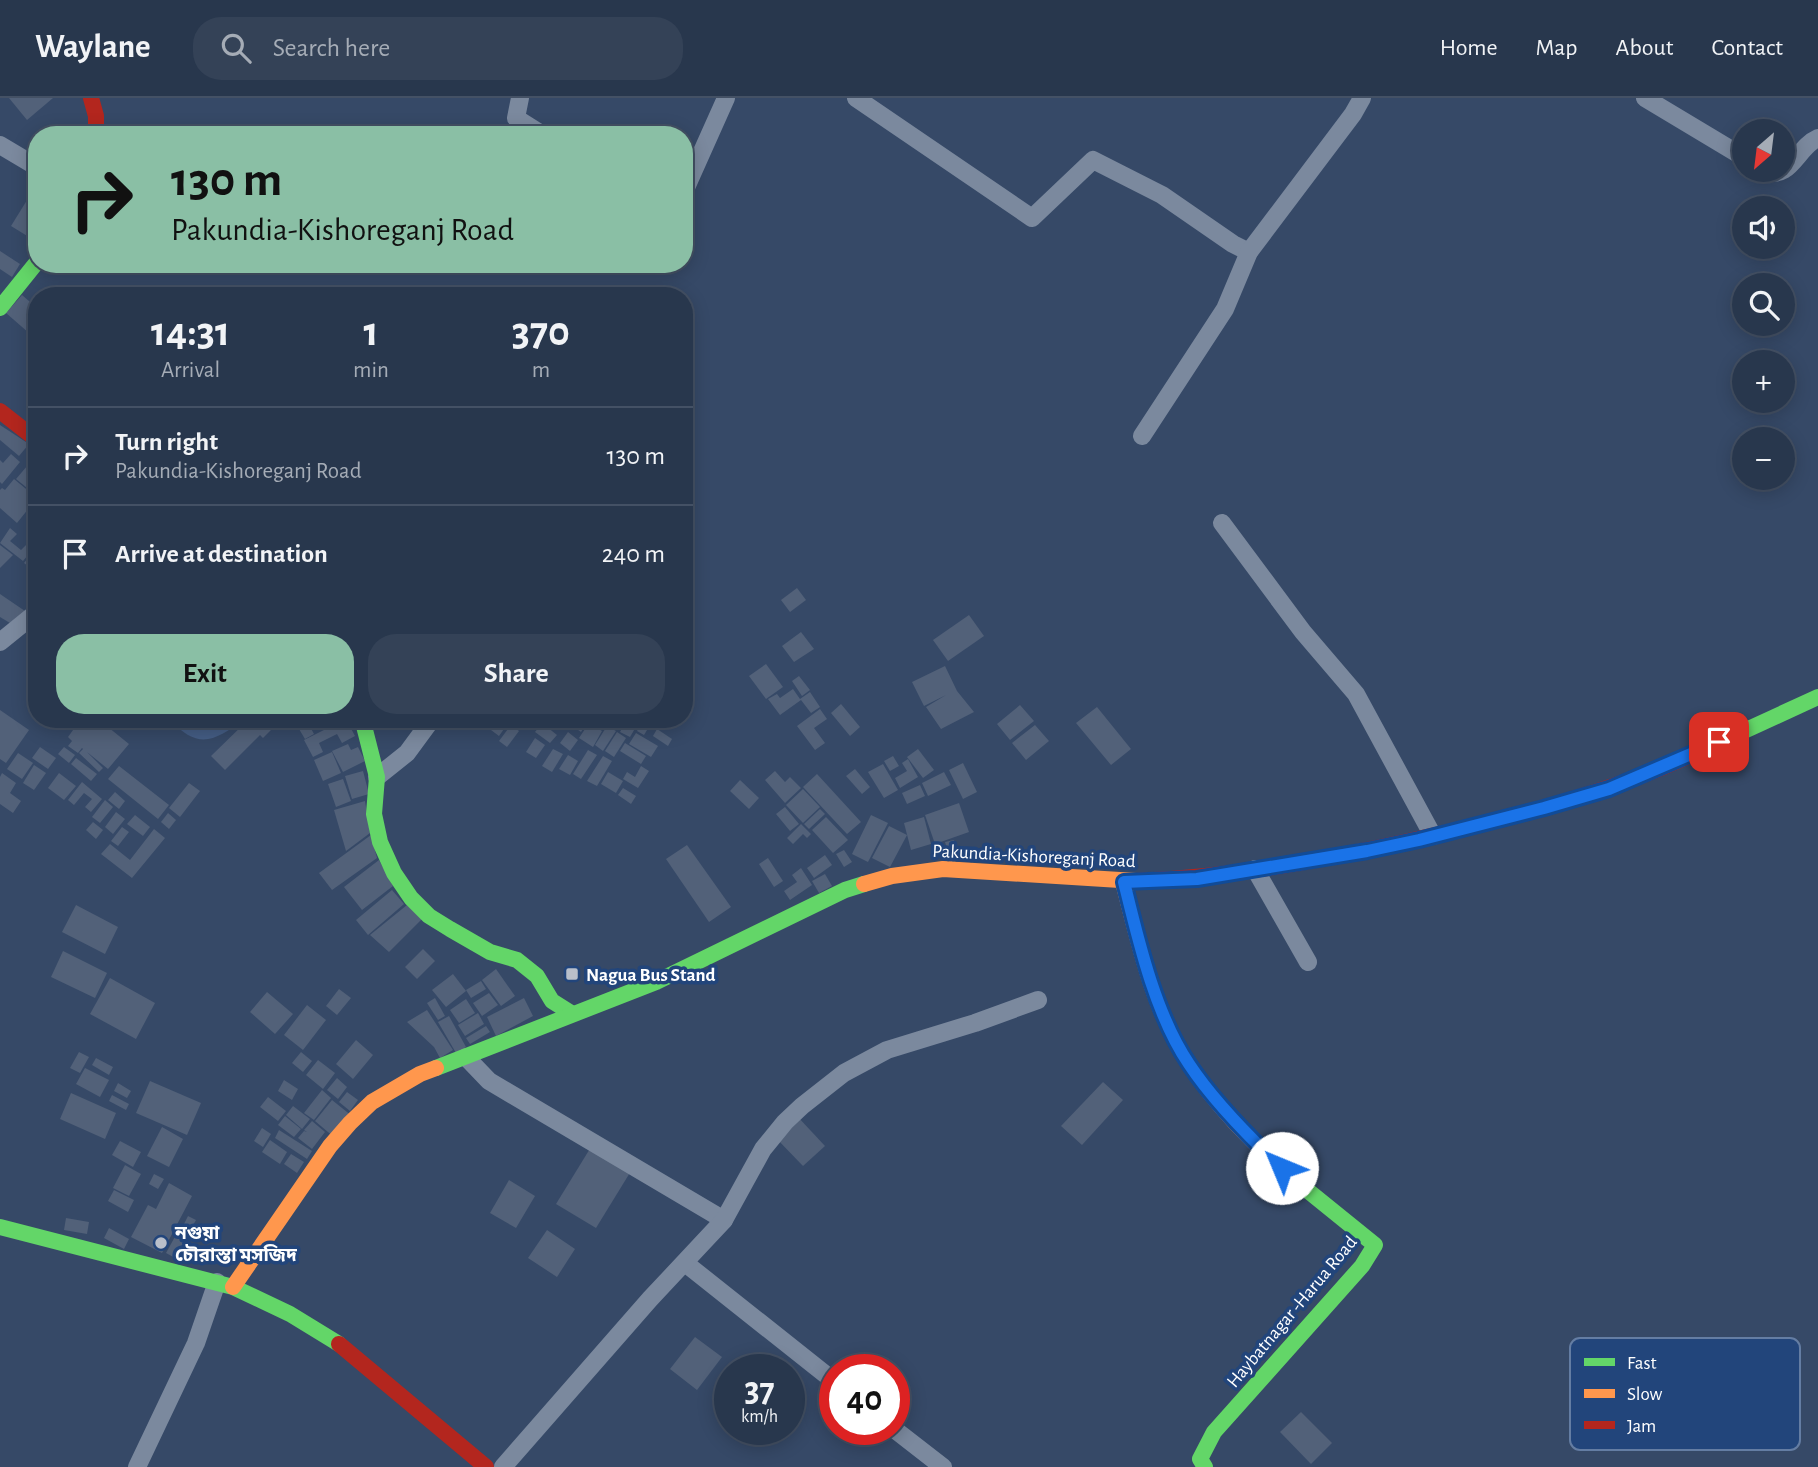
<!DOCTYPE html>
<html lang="en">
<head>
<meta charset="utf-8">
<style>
  body { margin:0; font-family:"Alegreya Sans","Noto Sans Bengali",sans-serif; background:#344257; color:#f1f3f6; height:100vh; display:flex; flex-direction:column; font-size:26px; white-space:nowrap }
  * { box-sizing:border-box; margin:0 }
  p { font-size:23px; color:#a5acb6 }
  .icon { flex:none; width:38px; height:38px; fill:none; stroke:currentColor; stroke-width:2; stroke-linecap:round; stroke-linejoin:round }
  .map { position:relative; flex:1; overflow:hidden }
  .panel { position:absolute; left:28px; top:189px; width:665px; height:441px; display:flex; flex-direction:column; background:#28374d; border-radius:28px; box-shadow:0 4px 18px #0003,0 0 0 2px #445165 }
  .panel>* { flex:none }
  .banner { position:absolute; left:28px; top:28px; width:665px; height:147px; border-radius:28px; box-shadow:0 4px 18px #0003,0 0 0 2px #445165; background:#8abfa5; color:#111; overflow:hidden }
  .needle { width:46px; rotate:208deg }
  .controls { position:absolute; left:1732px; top:21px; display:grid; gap:14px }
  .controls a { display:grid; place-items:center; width:63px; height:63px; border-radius:50%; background:#28374d; box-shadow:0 4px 18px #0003,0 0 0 2px #445165; font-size:35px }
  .speed { position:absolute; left:714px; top:1256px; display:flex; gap:14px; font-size:35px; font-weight:700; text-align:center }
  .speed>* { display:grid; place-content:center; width:91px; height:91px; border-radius:50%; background:#28374d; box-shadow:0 4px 18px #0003,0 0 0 2px #445165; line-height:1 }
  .speed small { font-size:18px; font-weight:400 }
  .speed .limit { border:10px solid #d22; background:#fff; color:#111 }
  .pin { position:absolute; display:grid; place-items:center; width:60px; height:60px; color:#fff; margin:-30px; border-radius:14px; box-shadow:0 4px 10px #0006 }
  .me { position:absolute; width:77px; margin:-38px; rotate:315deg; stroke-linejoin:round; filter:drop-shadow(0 0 5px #0008) }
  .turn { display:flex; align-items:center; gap:24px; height:147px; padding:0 28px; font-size:32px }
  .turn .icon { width:91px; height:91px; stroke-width:2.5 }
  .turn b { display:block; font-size:49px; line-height:60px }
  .eta { display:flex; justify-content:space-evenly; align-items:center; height:119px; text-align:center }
  .eta b { font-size:42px; font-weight:700; line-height:49px }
  .cta { display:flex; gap:14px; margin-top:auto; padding:14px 28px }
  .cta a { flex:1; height:80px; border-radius:28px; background:#8abfa5; color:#111; font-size:28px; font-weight:700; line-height:80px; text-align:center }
  .cta a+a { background:#344257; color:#f1f3f6 }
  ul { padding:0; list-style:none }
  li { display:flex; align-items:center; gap:21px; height:98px; padding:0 28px; border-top:2px solid #445165 }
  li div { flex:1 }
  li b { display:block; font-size:26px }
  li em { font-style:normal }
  header { display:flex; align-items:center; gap:42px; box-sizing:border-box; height:98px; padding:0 35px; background:#28374d; border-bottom:2px solid #445165 }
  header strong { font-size:33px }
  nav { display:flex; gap:38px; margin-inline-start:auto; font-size:24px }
  .search { width:490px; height:63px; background:#344257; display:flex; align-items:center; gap:18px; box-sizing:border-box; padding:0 24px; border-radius:28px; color:#a5acb6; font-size:26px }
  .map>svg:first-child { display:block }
</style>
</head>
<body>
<header>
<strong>Waylane</strong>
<div class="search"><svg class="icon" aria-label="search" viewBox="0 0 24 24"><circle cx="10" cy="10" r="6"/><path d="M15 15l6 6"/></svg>Search here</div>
<nav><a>Home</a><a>Map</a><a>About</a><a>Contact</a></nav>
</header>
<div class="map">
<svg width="1818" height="1369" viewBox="0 0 1818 1369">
  <rect width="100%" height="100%" fill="#364967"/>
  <!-- water -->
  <path fill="#445d84" d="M169,621H245C214,643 199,653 169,621Z"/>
  <!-- building -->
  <g fill="#526179">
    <polygon points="9,0 53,0 27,22"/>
    <polygon points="37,86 37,144 11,128"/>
    <polygon points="0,153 20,166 12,179 0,171"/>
    <polygon points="22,197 37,210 37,242 6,215"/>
    <polygon points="0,327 29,346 19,358 0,342"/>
    <polygon points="11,356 20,364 2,386 0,384 0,362 3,365"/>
    <polygon points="33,361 37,365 37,398 16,381"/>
    <polygon points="14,381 37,400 17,425 0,410 0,392 2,390 5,392"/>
    <polygon points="10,430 17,436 10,443 21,452 27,446 33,451 23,463 0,445"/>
    <polygon points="0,447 13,457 0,470"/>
    <polygon points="32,455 37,459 37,475 24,465"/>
    <polygon points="797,490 806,502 790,514 781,502"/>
    <polygon points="0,496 25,513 10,525 0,519"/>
    <polygon points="969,517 984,538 948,563 933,542"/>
    <polygon points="801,534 814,551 794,564 782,548"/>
    <polygon points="766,566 783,589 766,601 749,578"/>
    <polygon points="945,568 957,593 974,614 941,631 926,609 946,597 924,608 912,584"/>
    <polygon points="799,578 810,592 802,598 792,583"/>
    <polygon points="793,591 800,601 810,594 820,609 811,615 801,602 780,617 768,601 777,596 780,600"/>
    <polygon points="841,606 860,629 850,638 831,615"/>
    <polygon points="1020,607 1034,623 1010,642 997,626"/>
    <polygon points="1097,609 1131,651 1111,667 1076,625"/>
    <polygon points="820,611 827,621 814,630 825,645 815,652 797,628"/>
    <polygon points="0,612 29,632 6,665 0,661"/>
    <polygon points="81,621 98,621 129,646 108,671 87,654 103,670 99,674 79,655 83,651 82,650 78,655 68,648 72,643 68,639"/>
    <polygon points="249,621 282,621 263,640 260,637 225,672 211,658"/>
    <polygon points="293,621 306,621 314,636 305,641"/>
    <polygon points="314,621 343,621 316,631 311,622"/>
    <polygon points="346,621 355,638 342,645 337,636 319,645 323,654 313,659 304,642"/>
    <polygon points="487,621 490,621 504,631 499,638 487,629 485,632 481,629"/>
    <polygon points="570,621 578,621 586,626 581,634 568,625"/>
    <polygon points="627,621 640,622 630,639 620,634"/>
    <polygon points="644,621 652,624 644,637 637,633"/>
    <polygon points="542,625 557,637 550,645 535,634"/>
    <polygon points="589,625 602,633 593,649 579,640"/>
    <polygon points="511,627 519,633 507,649 499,643"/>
    <polygon points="1035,627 1049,643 1026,662 1012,645"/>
    <polygon points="607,628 616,633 603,653 595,647"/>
    <polygon points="657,631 672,641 668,648 653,638"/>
    <polygon points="568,634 578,642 570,653 560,645"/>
    <polygon points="617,634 626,640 614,659 605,653"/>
    <polygon points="636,635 658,648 651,659 629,646"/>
    <polygon points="535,640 545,647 536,660 526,654"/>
    <polygon points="625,645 646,658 641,666 620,653"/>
    <polygon points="348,646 351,652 358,649 365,663 343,674 332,653"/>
    <polygon points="40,649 56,660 48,671 32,660"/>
    <polygon points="64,649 75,657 69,665 58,656"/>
    <polygon points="553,651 563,656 552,674 542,668"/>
    <polygon points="918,651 934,672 923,680 907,659"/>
    <polygon points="588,652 597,657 581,681 573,676"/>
    <polygon points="332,654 341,675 323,683 314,662"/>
    <polygon points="18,655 33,665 22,681 7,671"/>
    <polygon points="568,657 578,663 570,677 559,671"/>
    <polygon points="603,658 612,663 597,688 587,683"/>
    <polygon points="893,658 899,668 890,673 884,663"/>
    <polygon points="76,660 97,676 91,683 71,666"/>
    <polygon points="908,661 918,679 900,690 895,680 907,673 902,665"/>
    <polygon points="963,665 977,694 963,701 949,672"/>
    <polygon points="883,666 898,692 884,700 868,674"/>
    <polygon points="34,667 46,675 34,692 23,685"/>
    <polygon points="119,668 169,707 158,721 108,681"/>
    <polygon points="641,668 649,673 638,690 623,681 627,674 635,679"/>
    <polygon points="855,671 870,689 862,696 846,678"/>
    <polygon points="363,673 369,696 352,701 345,678"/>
    <polygon points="775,673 785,684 790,679 801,690 785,705 765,682"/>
    <polygon points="608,674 623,683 616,695 601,686"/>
    <polygon points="944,674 951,687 928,698 922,685"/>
    <polygon points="2,675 16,685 10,695 21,703 13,715 0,706 0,679"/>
    <polygon points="59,675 76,688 64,702 48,690"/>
    <polygon points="817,676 861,724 847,736 803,689"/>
    <polygon points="343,681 351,703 336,709 328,686"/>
    <polygon points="740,682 759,700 749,711 730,693"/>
    <polygon points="82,684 102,701 91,714 85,709 92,701 84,695 74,707 68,702"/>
    <polygon points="189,685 200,693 180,719 169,710"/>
    <polygon points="920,687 925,698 907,706 902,695"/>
    <polygon points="623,690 636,698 631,706 618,697"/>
    <polygon points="803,691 820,709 803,725 786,707"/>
    <polygon points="115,694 125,703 119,711 108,702"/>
    <polygon points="105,702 113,709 100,725 92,719"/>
    <polygon points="365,703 370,735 346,753 334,712"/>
    <polygon points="959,705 969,734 935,746 925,717"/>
    <polygon points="785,709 799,726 790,733 776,716"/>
    <polygon points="820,711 825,716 809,731 804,726"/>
    <polygon points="116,714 125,721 113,736 105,729"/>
    <polygon points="168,715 176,722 169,731 161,724"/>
    <polygon points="135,717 150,729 143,738 127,726"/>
    <polygon points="871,717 888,725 868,764 852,756"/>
    <polygon points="826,719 848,742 833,755 812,732"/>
    <polygon points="924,719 931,746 911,752 904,725"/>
    <polygon points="93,724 103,732 96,741 86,732"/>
    <polygon points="801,726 811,736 807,740 803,736 793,746 787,740"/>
    <polygon points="889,728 907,737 890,769 872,760"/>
    <polygon points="122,729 129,734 118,748 111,743"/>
    <polygon points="154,731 165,740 132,780 101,756 110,746 130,762"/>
    <polygon points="371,737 377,760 332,792 319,775"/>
    <polygon points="954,742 960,762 951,764 945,744"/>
    <polygon points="687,747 731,809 709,824 666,761"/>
    <polygon points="844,752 852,764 844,769 836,756"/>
    <polygon points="825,757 832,767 814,780 807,770"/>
    <polygon points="768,760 783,783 774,789 759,766"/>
    <polygon points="379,762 393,788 362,812 344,789"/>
    <polygon points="801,770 812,787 790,802 784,793 797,784 792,777"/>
    <polygon points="825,776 832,788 819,795 812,783"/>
    <polygon points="392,792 404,806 368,837 356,822"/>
    <polygon points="76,807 118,829 105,856 62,834"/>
    <polygon points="407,807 422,821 389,854 370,837"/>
    <polygon points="423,851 435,863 417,881 405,869"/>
    <polygon points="63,853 107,875 95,900 51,879"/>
    <polygon points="496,871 515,898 501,908 482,882"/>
    <polygon points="453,876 466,893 446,909 432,892"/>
    <polygon points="110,880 155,905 136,941 90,916"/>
    <polygon points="481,883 486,891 471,900 466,892"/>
    <polygon points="339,891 351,900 337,917 326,908"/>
    <polygon points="267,894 293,916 275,936 250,914"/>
    <polygon points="489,895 498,907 482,918 473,905"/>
    <polygon points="435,900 445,918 438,922 427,905"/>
    <polygon points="524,900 533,918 496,938 487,919"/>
    <polygon points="466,901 475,915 459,925 450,912"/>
    <polygon points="307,907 326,922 303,952 284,937"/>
    <polygon points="427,912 453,952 440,960 434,949 407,924"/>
    <polygon points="478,915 484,926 465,938 458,927"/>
    <polygon points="449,918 466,949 456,955 438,924"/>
    <polygon points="486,928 490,934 470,946 466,940"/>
    <polygon points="356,942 373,957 353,981 336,966"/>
    <polygon points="79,954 89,959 80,975 70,970"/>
    <polygon points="301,954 312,963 303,974 292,965"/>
    <polygon points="96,960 113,969 109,977 92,967"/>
    <polygon points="318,962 335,975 323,991 306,977"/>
    <polygon points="85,970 109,982 100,999 76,986"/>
    <polygon points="337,980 347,989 338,1001 327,992"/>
    <polygon points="284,982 298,991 292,1002 278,993"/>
    <polygon points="150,983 201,1005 187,1037 136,1015"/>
    <polygon points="1103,984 1123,1002 1082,1047 1061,1028"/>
    <polygon points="118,985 131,993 127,1000 114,993"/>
    <polygon points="322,992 331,1000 314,1022 304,1015"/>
    <polygon points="347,994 358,1002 350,1013 339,1004"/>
    <polygon points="71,995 116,1015 105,1041 60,1021"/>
    <polygon points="112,997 129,1006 126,1012 109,1003"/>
    <polygon points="268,999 286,1013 278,1023 260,1009"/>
    <polygon points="332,1002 352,1018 335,1040 315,1023"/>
    <polygon points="293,1008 310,1021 302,1031 286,1017"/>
    <polygon points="285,1018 301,1031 294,1039 278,1027"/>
    <polygon points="797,1018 825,1048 803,1068 775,1039"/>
    <polygon points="312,1023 325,1034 312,1051 298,1040 304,1033 307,1034 304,1032"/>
    <polygon points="162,1029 183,1041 169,1069 147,1058"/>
    <polygon points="262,1030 271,1036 263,1049 254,1043"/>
    <polygon points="279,1032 312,1053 307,1061 275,1040"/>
    <polygon points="270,1042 287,1054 280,1066 262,1054"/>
    <polygon points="120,1043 141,1054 133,1069 112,1057"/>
    <polygon points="591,1049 631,1073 596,1130 556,1106"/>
    <polygon points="291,1056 304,1064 297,1075 284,1066"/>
    <polygon points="125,1067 141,1076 129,1098 113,1090"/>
    <polygon points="154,1076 164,1081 158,1091 149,1086"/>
    <polygon points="509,1082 535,1098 516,1130 490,1115"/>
    <polygon points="169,1085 192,1098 162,1155 131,1139 148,1107 156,1111"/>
    <polygon points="114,1092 134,1102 128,1114 108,1103"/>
    <polygon points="188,1118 196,1122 188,1136 181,1132"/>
    <polygon points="66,1120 89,1124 87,1136 64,1132"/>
    <polygon points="109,1130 129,1141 124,1151 104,1140"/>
    <polygon points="547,1132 575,1151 557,1179 528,1160"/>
    <polygon points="177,1135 188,1140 177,1161 166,1155"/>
    <polygon points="695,1239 722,1259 697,1292 670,1271"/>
    <polygon points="1301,1314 1332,1345 1311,1366 1280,1334"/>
  </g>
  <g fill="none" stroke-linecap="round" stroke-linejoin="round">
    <!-- street -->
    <g stroke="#7b899e" stroke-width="18">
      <polyline points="520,0 516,20 543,37"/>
      <polyline points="856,0 1032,120 1093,62 1162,97 1233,146 1249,154"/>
      <polyline points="1645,0 1745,60"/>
      <polyline points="0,47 37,69"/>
      <path d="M1765,72C1790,84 1797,49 1818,40"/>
      <polyline points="684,94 726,0"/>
      <polyline points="1142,338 1225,211 1249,154 1353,16 1362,0"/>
      <polyline points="1222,425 1303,534 1356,596 1433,738"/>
      <polyline points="0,544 37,514"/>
      <polyline points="377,679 407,655 432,621"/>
      <polyline points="1255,771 1308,864"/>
      <polyline points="466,959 489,983 724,1122"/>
      <polyline points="685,1165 835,1284"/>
      <polyline points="894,1331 943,1369"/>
      <polyline points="137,1369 196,1245 217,1184"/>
      <polyline points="503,1369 650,1201 724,1122 763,1051 785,1024 802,1008 844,975 887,952 975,925 1038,902"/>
    </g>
    <!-- fast -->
    <g stroke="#63d668" stroke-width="16">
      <polyline points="0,210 37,164"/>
      <polyline points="359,621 364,628 377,679 374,716 380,744 394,775 411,800 429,818 450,831 490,854 517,862 537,878 552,903 571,915"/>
      <polyline points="1696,655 1818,599"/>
      <polyline points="436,970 656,884 845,792 864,786"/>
      <polyline points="0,1129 233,1189 290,1216 339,1246"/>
      <polyline points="1205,1369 1200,1361 1214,1334 1362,1168 1375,1147 1286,1075"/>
    </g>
    <!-- slow -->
    <g stroke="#ff974d" stroke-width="16">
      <path d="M1123,784C1139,846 1153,912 1189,966C1215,1007 1251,1042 1286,1075"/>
      <polyline points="864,786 892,778 943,771 1136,783"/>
      <polyline points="233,1189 330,1048 350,1025 372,1004 420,976 436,970"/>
    </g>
    <!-- jam -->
    <g stroke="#b3261e" stroke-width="16">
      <polyline points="91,0 96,18 96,37"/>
      <polyline points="0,313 37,342"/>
      <path d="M1136,783C1236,779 1335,760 1431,738C1522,717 1611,694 1696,655"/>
      <polyline points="339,1246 486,1369"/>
    </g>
  </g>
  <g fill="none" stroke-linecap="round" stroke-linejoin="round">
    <defs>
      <path id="route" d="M1282,1070C1249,1039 1214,1004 1189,966C1155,916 1138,841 1124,784L1197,781L1367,753L1419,742L1544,710L1609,691L1719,644"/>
    </defs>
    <!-- route casing -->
    <use href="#route" stroke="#114b97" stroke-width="18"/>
    <!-- route -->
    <use href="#route" stroke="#1a73e8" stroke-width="12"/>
  </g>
  <!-- markers -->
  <g fill="#b9bfca" stroke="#22457b" stroke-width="2.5">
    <rect x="565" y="869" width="14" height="14" rx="3.5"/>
    <circle cx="161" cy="1145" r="7"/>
  </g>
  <g text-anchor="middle" stroke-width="7" stroke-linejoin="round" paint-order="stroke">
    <!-- street labels -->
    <g font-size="19" fill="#fff" stroke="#22457b">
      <text transform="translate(1034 757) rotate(3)" y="7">Pakundia-Kishoreganj Road</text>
      <text transform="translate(1291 1213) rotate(-50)" y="7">Haybatnagar -Harua Road</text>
    </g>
    <!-- poi labels -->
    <g font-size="19" font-weight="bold" fill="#fff" stroke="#22457b" text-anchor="start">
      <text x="586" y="883">Nagua Bus Stand</text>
      <text x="175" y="1141">নগুয়া<tspan x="175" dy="22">চৌরাস্তা মসজিদ</tspan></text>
    </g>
  </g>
  <!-- legend -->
  <rect x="1570" y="1240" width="230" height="112" rx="10" fill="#22457b" stroke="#647da3" stroke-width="2"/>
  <rect x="1584" y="1260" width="31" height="8" fill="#63d668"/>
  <rect x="1584" y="1291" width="31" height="9" fill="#ff974d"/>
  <rect x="1584" y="1323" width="31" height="8" fill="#b3261e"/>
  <g font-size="19" fill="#fff">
    <text x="1627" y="1271">Fast</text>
    <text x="1627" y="1302">Slow</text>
    <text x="1627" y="1334">Jam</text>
  </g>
</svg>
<div class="controls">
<a><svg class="needle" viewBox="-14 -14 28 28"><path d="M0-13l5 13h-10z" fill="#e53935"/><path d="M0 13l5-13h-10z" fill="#a5acb6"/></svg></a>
<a><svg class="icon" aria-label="sound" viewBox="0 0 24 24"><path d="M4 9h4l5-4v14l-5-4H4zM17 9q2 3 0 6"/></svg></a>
<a><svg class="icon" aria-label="search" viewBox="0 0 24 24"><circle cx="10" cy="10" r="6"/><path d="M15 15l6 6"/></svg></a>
<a>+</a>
<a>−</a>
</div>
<div class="speed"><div>37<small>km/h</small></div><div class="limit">40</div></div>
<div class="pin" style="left:1719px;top:644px;background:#d93025"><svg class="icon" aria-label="arrive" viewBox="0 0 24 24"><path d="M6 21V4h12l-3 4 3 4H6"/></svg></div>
<svg class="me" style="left:1282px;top:1070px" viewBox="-20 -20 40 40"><circle r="19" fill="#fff"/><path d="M0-13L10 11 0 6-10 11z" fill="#1a73e8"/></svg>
<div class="banner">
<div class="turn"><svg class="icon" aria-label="right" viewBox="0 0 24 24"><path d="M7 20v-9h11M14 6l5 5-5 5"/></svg><div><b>130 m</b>Pakundia-Kishoreganj Road</div></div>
</div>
<section class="panel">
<div class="eta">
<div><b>14:31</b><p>Arrival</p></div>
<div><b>1</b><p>min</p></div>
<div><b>370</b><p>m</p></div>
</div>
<ul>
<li><svg class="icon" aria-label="right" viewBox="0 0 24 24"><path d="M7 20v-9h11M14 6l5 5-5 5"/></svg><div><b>Turn right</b><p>Pakundia-Kishoreganj Road</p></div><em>130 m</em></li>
<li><svg class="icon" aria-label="arrive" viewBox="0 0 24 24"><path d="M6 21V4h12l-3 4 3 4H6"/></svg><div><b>Arrive at destination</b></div><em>240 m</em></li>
</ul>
<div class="cta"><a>Exit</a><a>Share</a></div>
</section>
</div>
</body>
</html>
